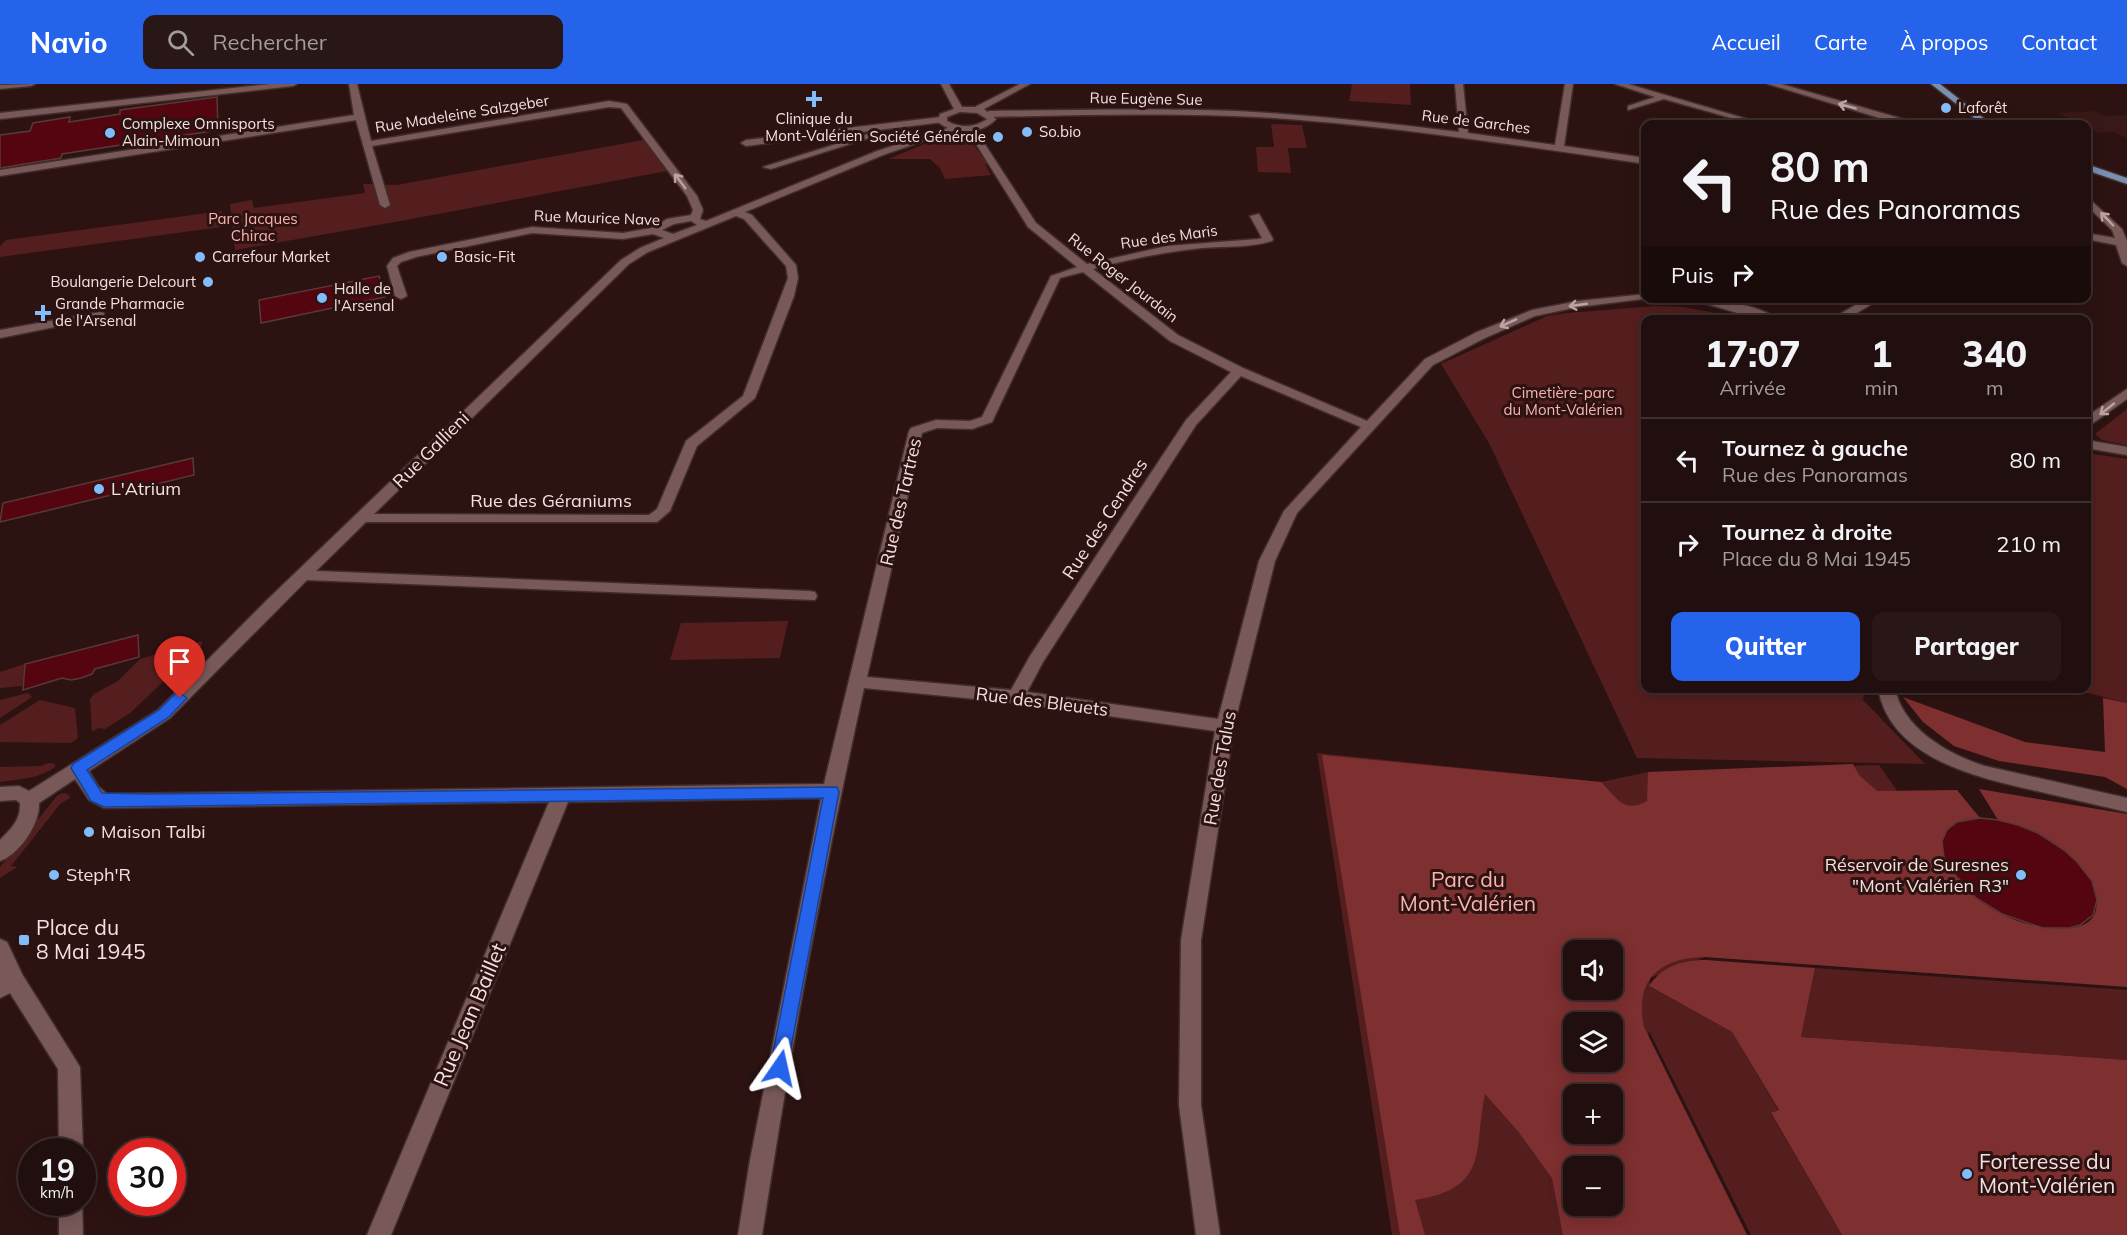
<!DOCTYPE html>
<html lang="fr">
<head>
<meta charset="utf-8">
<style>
  body { margin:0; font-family:Mulish,sans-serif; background:#291717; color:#f1f3f6; height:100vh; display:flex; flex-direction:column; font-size:22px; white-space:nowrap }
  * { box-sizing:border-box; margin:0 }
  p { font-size:20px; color:#a29c9e }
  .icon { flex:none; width:33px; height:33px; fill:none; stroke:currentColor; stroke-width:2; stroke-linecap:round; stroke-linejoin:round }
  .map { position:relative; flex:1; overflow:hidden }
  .side { position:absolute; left:1641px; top:231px; width:450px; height:378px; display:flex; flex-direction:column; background:#210e0e; border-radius:12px; box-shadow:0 3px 15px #0003,0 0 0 2px #3e2e2e }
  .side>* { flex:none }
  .top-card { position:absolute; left:1641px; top:36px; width:450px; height:183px; border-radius:12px; box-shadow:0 3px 15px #0003,0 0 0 2px #3e2e2e; background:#210e0e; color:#f1f3f6; overflow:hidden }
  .buttons { position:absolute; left:1563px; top:856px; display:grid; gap:12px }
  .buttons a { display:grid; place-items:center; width:60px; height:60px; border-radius:12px; background:#210e0e; box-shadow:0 3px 15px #0003,0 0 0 2px #3e2e2e; font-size:30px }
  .speed { position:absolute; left:18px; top:1054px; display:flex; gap:12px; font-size:30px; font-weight:700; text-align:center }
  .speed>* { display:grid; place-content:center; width:78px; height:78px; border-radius:50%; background:#210e0e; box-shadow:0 3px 15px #0003,0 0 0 2px #3e2e2e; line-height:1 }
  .speed small { font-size:15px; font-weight:400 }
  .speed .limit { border:9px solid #d22; background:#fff; color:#111 }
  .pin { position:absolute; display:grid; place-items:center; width:51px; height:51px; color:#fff; margin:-62px -26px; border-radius:50% 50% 50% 0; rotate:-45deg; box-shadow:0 0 6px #0007 }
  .pin .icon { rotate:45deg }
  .me { position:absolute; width:66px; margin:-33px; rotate:11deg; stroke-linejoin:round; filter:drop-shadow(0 0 4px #0008) }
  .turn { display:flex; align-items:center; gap:21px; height:126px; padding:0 30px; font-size:27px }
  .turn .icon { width:78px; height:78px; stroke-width:2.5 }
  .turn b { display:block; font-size:42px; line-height:51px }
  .then { display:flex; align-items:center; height:57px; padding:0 30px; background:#0003; gap:12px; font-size:22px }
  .eta { display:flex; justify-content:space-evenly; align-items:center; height:102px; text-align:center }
  .eta b { font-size:36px; font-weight:800; line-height:42px }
  .button { display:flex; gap:12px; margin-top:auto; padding:12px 30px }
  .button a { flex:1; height:69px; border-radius:12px; background:#2563eb; color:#fff; font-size:24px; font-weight:800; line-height:69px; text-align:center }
  .button a+a { background:#291717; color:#f1f3f6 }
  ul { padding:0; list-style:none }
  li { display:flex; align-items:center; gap:18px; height:84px; padding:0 30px; border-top:2px solid #3e2e2e }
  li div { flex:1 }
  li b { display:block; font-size:22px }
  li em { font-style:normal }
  header { display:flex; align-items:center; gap:36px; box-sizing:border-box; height:84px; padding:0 30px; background:#2563eb; color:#fff }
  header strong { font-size:28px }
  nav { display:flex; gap:33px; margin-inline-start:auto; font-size:21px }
  .search { width:420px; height:54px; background:#291717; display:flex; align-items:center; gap:15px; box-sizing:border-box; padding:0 21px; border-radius:12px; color:#a29c9e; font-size:22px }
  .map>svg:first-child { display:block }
</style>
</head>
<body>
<header>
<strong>Navio</strong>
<div class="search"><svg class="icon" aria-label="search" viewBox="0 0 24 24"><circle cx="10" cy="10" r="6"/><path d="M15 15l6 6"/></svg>Rechercher</div>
<nav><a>Accueil</a><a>Carte</a><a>À propos</a><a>Contact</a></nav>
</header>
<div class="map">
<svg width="2127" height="1151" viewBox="0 0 2127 1151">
  <rect width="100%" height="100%" fill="#2c1312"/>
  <!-- built -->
  <polygon fill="#391918" points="2095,27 2105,32 2127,31 2127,54 2114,48 2099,49 2087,43 2086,40 2082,40 2058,29"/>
  <!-- green -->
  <g fill="#541e1e" fill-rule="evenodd">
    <polygon points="1352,0 1410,0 1411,21 1349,17"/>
    <polygon points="1271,40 1302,41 1307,64 1288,64 1291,89 1258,88 1256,63 1274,63"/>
    <polygon points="949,50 967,52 988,80 985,80 991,91 945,95 940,84 930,75 888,75"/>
    <polygon points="649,55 672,86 406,136 235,166 230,120 252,116 254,124 365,109 363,100 397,101"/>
    <polygon points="222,127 221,143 0,173 0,162 6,156"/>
    <polygon points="1656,222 1683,223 1748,235 1646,236 1646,604 1865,605 1863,616 1925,680 1637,674 1489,359 1441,280 1547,232 1567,229"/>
    <polygon points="2127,325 2127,361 2102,356 2095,350"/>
    <polygon points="2087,369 2127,375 2127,619 2072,605 2086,604"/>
    <polygon points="788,537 780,574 670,576 681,539"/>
    <polygon points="202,557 202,561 130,629 105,645 98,644 92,648 90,615 94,610 118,597 140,575"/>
    <polygon points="25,580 22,602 0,604 0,588"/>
    <polygon points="28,609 32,613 0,634 0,616"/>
    <polygon points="40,616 75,624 78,654 71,659 0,658 0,641"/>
    <path d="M1317,669L1601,698L1648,688L1879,681L2030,896L1705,873L1650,894V903L1732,948L1779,1027L1771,1030L1842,1151H1751L1649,947L1648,953L1747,1151H1392ZM1574,867H1612V906H1574ZM1574,939H1612V978H1574ZM1574,1011H1612V1050H1574ZM1574,1083H1612V1122H1574Z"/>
    <path d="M48,679L55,680V683C38,695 20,695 0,698V683L41,682Z"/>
    <polygon points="62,709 68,710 70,714 61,719 11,782 17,783 0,794 0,783 57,712"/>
    <polygon points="1815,884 2127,906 2127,976 1801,953"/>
  </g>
  <!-- forest -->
  <g fill="#7e2f30" fill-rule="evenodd">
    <polygon points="1903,613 2025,658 2105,668 2103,614 2127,619 2127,705 2105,693 1999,677 1954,662 1923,638"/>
    <path d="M1322,671L1601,698C1617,714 1624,730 1647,717L1648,688L1853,680L1859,691L1877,707L1957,706L1980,734C1919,737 1945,788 1975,813C1996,830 2024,842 2051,844C2119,851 2100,796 2064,766C2046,751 2022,741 1998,736L1979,705L2127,730V903L1705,873C1659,874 1634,896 1644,943L1747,1151H1563L1552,1094L1517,1046L1485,1010C1473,1068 1490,1104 1415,1116L1425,1151H1400ZM1574,867H1612V906H1574ZM1574,939H1612V978H1574ZM1574,1011H1612V1050H1574ZM1574,1083H1612V1122H1574Z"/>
    <path d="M1706,876L1815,884L1801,953L2127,976V1151H1842L1771,1029L1779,1026L1732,948L1649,902C1662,882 1683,876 1706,876Z"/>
  </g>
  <!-- building -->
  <g fill="#55050f" stroke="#573a38" stroke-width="1.5">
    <polygon points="217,13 218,46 62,70 61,74 0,84 0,51 30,47 33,39 70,33 69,38 120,30 120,26"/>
    <polygon points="379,192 385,213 261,239 259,216"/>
    <polygon points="193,374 194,391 0,438 3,419"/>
    <polygon points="138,551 139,573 95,585 92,590 81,594 71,596 62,594 23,606 25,580"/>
    <polygon points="1980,734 1998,736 2018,741 2038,749 2064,766 2077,778 2092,797 2097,816 2093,831 2080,841 2070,844 2043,844 2002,830 1976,814 1950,785 1944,773 1942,757 1947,746 1957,738"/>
  </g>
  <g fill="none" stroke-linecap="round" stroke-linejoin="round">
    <defs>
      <g id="minor">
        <polygon points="35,0 31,2 0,5 0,1"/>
        <polygon points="270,0 297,0 293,2 0,35 0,29"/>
        <path d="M349,0H357L371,57L609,17L627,20L697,112L703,126L700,135L706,137L877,67L954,42L961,44L883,71L745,128L752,131L796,181L798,194L794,212L755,314L697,362L670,427L657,438H366L316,487L809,507L815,508L817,512L815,516L307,496L170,634L89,687L98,702L107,710L824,700L909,347L911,344L936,336L970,337L982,333L1051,192L1077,183L1028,143L966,44L967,42H973L1036,139L1087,180L1167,162L1258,155L1262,154L1250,132L1259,130L1273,155L1272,157C1249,164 1226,162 1202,164C1165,168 1129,175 1093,185L1178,251L1243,284L1367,337L1425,275L1477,248L1532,226L1578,217L1646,210V214H1651L1578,223L1535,232L1485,254L1433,281L1297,429L1275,477L1234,642L1201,856V1021L1220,1151H1196L1179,1021L1181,856L1215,647L1016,619L864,604C824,785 790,968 762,1151H738L750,1076L821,714L568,718L391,1151H367L549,718L104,724L89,716L75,695L39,719C40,740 20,770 0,777V756C11,745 21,736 20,719L16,716L0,717V703L19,702L29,707L158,626L266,517L621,176L640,164L664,154L653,150L623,155L532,149L416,173L401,178L397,182L407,212L401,215L395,212L387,182L393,174L409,168L532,143L623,149L651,144L667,135L691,131L693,126L687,112L621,24L609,23L372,62L390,121L385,124L380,121L356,36L0,92V86L354,31ZM736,132L744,135L786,182L788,194L743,312L686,357L657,425L649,431L374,430L629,180L648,168ZM691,137L697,141L673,150L662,146L674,140ZM1083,188L1170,257L1231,288L1186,336L1030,572L1011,606L867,593L922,349L937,344L972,345L992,338L1060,194ZM1241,292L1361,343L1284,427L1259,477L1218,635L1027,608L1043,578L1196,341Z"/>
        <path d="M1455,0H1463L1468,49L1555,61L1565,0H1573L1564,62L1646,74V80C1523,62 1399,43 1275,34C1180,28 1084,31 989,33L985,30L989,27C1071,26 1154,24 1236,27C1311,31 1385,39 1459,48Z"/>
        <polygon points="1615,0 1628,0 1764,40 1752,40 1664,15 1628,26 1628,22 1655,13"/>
        <polygon points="1768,0 1781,0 1903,35 1924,37 1928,40 1899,40"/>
        <polygon points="941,33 944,34 944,38 746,62 741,59 746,56"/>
        <polygon points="868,50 875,52 771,85 763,83"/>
        <polygon points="2086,112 2122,145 2127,157 2127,182 2122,179 2116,161 2086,155 2086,149 2115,154 2112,146 2086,121"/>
        <path d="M1687,214C1712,214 1759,220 1779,236H1761Z"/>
        <polygon points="1867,214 1882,214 1845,236 1830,236"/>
        <polygon points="100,228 104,229 104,233 0,254 0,246"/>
        <polygon points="2127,305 2127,315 2086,344 2086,333"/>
        <polygon points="2086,356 2127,363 2127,371 2086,364"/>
        <path d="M1878,604H1895C1902,644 1949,671 1985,682L2127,714V728C2097,721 2067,714 2037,707C1979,694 1890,675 1878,604Z"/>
        <polygon points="0,855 7,858 22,890 80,983 83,1068 82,1069 59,1068 58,985 10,909 0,914"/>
        <polygon points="82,1117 83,1151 59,1151 59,1119"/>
      </g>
      <path id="tertiary" d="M941,0H949L962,23H975L1020,0H1030L984,25L996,35C982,51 954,51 938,38L940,30L954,25ZM960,28L977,29L987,35C975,44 960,44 947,37V33Z"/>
      <g id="primary">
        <polygon points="1931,0 1940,0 1991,40 1982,40"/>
        <polygon points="2086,80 2127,94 2127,100 2086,86"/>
      </g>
    </defs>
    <!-- minor casing -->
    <use href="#minor" stroke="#402e2e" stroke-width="3"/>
    <!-- tertiary casing -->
    <use href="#tertiary" stroke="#402e2e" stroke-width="3"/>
    <!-- primary casing -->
    <use href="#primary" stroke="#402e2e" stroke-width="3"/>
    <!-- minor -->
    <use href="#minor" fill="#795958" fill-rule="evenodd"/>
    <!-- tertiary -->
    <use href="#tertiary" fill="#795958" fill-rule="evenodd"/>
    <!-- primary -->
    <use href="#primary" fill="#7a8eb0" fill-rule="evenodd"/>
  </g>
  <!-- one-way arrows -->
  <defs><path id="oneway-shaft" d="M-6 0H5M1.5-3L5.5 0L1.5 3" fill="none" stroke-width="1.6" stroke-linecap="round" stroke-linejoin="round" transform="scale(1.5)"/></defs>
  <g stroke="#bca3a2">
    <use href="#oneway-shaft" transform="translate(1847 22) rotate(-165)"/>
    <use href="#oneway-shaft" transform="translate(680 97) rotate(-127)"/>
    <use href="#oneway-shaft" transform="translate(2107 135) rotate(-134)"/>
    <use href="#oneway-shaft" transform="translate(1578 221) rotate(172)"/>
    <use href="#oneway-shaft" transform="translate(1508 239) rotate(156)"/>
    <use href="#oneway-shaft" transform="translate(2107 325) rotate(142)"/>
  </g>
  <!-- route -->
  <polygon fill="#2563eb" stroke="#184099" stroke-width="1.5" points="180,609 187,614 169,633 87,686 102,709 146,710 837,703 839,708 786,990 780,993 773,990 770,984 823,714 104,723 91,717 71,684 73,680 159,626 175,610"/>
  <!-- markers -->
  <g fill="#82bcfa" stroke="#2c1312" stroke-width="2">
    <path d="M811 6h6v6h6v6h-6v6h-6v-6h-6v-6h6z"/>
    <circle cx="1946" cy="24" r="6"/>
    <circle cx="1027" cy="48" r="6"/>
    <circle cx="110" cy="49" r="6"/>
    <circle cx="998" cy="53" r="6"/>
    <circle cx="200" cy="173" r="6"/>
    <circle cx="442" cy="173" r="6"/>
    <circle cx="208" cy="198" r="6"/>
    <circle cx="322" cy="214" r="6"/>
    <path d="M40 220h6v6h6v6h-6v6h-6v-6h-6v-6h6z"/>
    <circle cx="99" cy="405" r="6"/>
    <circle cx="89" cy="748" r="6"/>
    <circle cx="54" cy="791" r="6"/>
    <circle cx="2021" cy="791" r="6"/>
    <rect x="18" y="850" width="12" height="12" rx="3"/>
    <circle cx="1967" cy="1090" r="6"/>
  </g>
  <g text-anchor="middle" stroke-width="6" stroke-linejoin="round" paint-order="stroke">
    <!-- far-street labels -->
    <g font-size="15" fill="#f3e0df" stroke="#2c1312">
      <text transform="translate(1146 15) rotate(1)" y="5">Rue Eugène Sue</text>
      <text transform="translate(462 30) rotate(-9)" y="5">Rue Madeleine Salzgeber</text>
      <text transform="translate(1476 38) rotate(7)" y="5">Rue de Garches</text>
      <text transform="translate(597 134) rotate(2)" y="5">Rue Maurice Nave</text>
      <text transform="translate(1169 153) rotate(-8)" y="5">Rue des Maris</text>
      <text transform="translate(1123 194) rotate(38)" y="5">Rue Roger Jourdain</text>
    </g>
    <!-- far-poi labels -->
    <g font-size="15" fill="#f3e0df" stroke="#2c1312" text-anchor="start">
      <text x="1958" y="29">Laforêt</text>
      <text x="814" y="40" text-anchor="middle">Clinique du<tspan x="814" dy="17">Mont-Valérien</tspan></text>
      <text x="122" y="45">Complexe Omnisports<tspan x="122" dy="17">Alain-Mimoun</tspan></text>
      <text x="1039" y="53">So.bio</text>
      <text x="986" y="58" text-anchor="end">Société Générale</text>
      <text x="212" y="178">Carrefour Market</text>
      <text x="454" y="178">Basic-Fit</text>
      <text x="196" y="203" text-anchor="end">Boulangerie Delcourt</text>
      <text x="334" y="210">Halle de<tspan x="334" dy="17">l'Arsenal</tspan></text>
      <text x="55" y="225">Grande Pharmacie<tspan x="55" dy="17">de l'Arsenal</tspan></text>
    </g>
    <!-- far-park labels -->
    <g font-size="15" fill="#f9b2ae" stroke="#2c1312">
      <text x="253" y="140">Parc Jacques<tspan x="253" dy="17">Chirac</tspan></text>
      <text x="1563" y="314">Cimetière-parc<tspan x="1563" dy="17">du Mont-Valérien</tspan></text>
    </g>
    <!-- street labels -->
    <g font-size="18" fill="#f3e0df" stroke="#2c1312">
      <text transform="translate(431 366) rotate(-45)" y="6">Rue Gallieni</text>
      <text x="551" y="423">Rue des Géraniums</text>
      <text transform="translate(901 418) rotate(-77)" y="6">Rue des Tartres</text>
      <text transform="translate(1105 435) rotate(-57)" y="6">Rue des Cendres</text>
      <text transform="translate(1042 618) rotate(7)" y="6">Rue des Bleuets</text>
      <text transform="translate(1220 684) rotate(-80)" y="6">Rue des Talus</text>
    </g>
    <!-- poi labels -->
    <g font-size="18" fill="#f3e0df" stroke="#2c1312" text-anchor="start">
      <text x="111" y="411">L'Atrium</text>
      <text x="101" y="754">Maison Talbi</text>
      <text x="2009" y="787" text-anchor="end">Réservoir de Suresnes<tspan x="2009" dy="21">"Mont Valérien R3"</tspan></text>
      <text x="66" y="797">Steph'R</text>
    </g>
    <!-- near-park labels -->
    <g font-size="21" fill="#f9b2ae" stroke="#2c1312">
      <text x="1468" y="803">Parc du<tspan x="1468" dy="24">Mont-Valérien</tspan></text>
    </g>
    <!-- near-poi labels -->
    <g font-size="21" fill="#f3e0df" stroke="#2c1312" text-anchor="start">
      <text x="36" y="851">Place du<tspan x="36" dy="24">8 Mai 1945</tspan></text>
      <text x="1979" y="1085">Forteresse du<tspan x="1979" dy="24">Mont-Valérien</tspan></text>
    </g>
    <!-- near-street labels -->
    <g font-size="21" fill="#f3e0df" stroke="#2c1312">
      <text transform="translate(470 931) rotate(-67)" y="7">Rue Jean Baillet</text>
    </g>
  </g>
</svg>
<div class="buttons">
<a><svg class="icon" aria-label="sound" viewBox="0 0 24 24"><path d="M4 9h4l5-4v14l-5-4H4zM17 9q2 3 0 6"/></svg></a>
<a><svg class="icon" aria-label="layers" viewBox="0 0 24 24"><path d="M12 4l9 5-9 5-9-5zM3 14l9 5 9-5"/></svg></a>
<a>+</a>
<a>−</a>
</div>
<div class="speed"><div>19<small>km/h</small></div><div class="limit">30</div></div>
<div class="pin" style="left:180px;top:614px;background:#d93025"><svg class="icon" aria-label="arrive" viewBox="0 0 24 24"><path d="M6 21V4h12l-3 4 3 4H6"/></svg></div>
<svg class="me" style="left:780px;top:984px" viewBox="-20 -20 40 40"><path d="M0-17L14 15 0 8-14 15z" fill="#2563eb" stroke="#fff" stroke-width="4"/></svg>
<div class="top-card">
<div class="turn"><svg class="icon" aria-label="left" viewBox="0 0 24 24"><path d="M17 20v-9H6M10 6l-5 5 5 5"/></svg><div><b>80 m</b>Rue des Panoramas</div></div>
<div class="then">Puis<svg class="icon" aria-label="right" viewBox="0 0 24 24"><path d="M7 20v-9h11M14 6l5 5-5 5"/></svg></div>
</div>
<section class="side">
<div class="eta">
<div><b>17:07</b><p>Arrivée</p></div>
<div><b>1</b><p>min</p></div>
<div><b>340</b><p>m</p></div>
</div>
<ul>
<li><svg class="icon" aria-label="left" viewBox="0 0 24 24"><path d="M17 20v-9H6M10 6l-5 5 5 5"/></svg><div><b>Tournez à gauche</b><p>Rue des Panoramas</p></div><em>80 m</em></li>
<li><svg class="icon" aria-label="right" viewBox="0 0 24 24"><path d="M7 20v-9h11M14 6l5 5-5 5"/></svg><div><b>Tournez à droite</b><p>Place du 8 Mai 1945</p></div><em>210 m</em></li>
</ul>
<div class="button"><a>Quitter</a><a>Partager</a></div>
</section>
</div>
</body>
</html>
